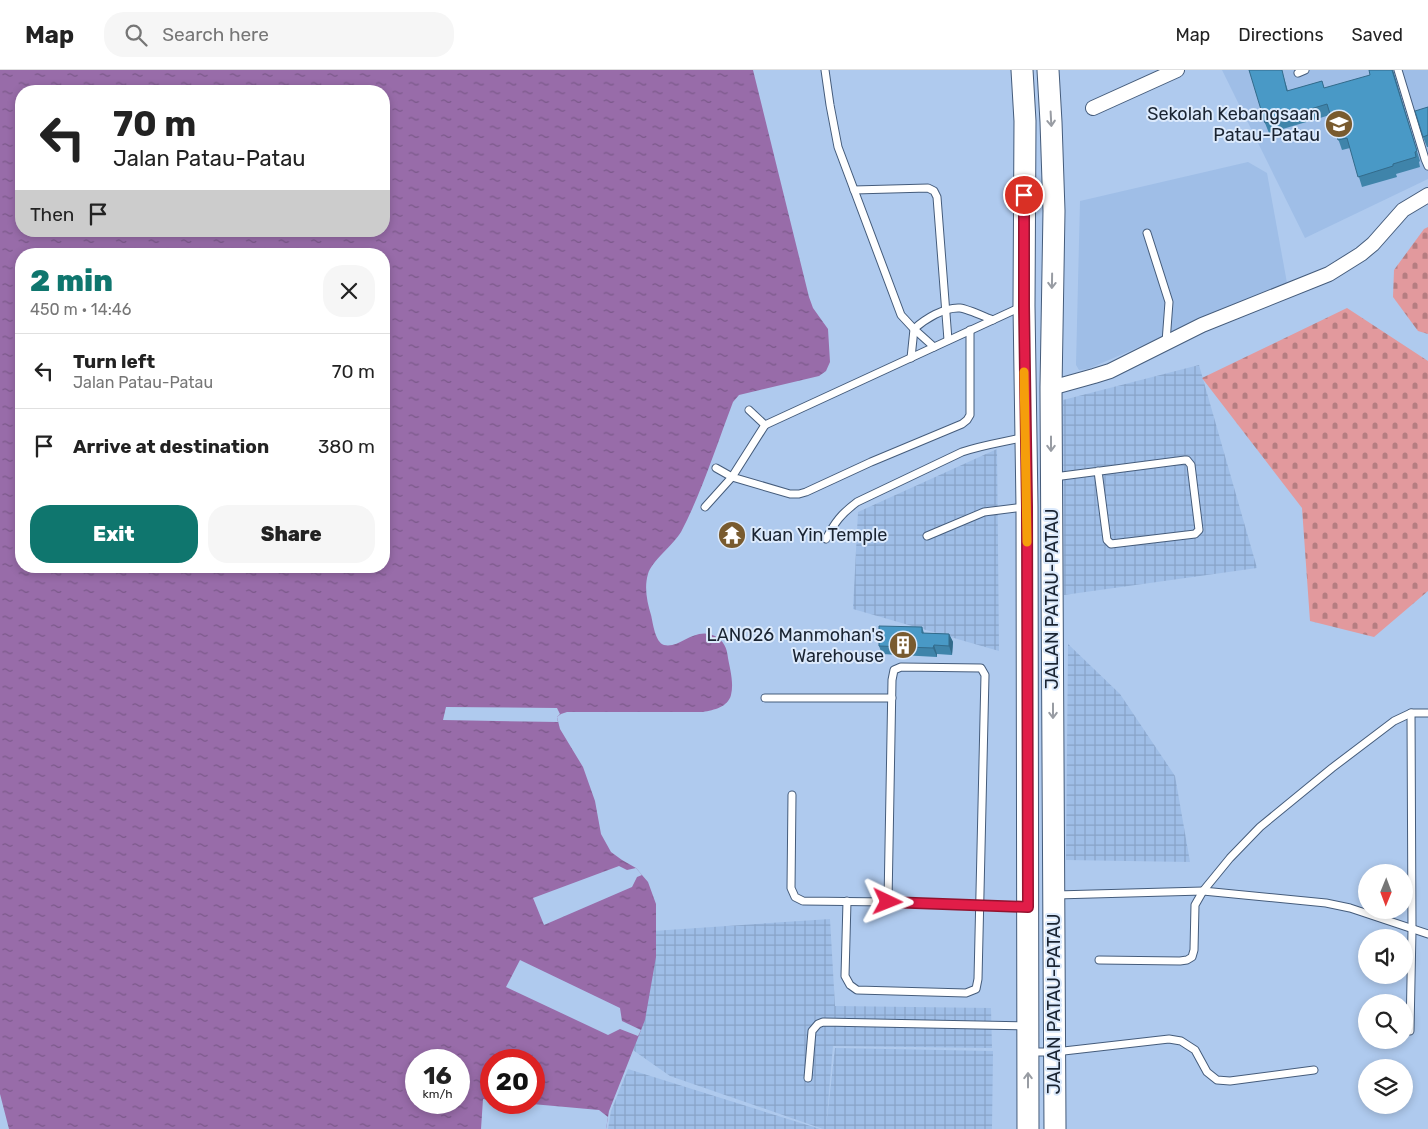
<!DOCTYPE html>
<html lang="en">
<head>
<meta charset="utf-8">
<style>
  body { margin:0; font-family:Rubik,sans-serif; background:#f6f6f6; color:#222; height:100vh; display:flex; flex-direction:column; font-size:19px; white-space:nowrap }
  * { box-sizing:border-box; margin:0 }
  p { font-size:16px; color:#767676 }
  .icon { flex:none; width:28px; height:28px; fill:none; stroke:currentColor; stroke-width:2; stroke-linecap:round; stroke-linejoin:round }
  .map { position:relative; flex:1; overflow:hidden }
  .details { position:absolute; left:15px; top:178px; width:375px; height:325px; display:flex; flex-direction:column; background:#fff; border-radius:20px; box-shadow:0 2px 8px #0003 }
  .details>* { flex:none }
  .hud { position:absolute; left:15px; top:15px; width:375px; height:152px; border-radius:20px; box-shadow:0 2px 8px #0003; background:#fff; color:#222; overflow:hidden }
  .needle { width:32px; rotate:181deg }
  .controls { position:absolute; left:1358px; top:794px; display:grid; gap:10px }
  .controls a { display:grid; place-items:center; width:55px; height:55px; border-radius:50%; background:#fff; box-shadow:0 2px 8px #0003; font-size:25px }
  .speed { position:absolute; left:405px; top:979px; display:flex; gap:10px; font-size:25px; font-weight:700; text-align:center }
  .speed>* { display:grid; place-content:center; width:65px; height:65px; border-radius:50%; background:#fff; box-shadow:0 2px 8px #0003; line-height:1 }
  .speed small { font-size:12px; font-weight:400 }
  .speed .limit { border:8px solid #d22; background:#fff; color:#111 }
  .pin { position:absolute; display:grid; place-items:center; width:42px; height:42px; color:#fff; margin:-21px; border:2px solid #fff; border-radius:50%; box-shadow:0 1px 5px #0007 }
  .me { position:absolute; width:55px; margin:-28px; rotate:92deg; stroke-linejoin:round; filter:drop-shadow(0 0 4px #0008) }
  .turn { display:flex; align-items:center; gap:18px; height:105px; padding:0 15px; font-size:22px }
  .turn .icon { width:65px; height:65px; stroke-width:2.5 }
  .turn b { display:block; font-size:35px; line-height:42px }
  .then { display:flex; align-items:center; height:48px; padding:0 15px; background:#0003; gap:10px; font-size:19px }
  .round { display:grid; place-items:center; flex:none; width:52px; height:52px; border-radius:20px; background:#f6f6f6 }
  .head { display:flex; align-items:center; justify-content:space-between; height:85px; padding:0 15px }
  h1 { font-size:30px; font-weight:800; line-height:38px; color:#0f766e }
  .action { display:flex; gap:10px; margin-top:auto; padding:10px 15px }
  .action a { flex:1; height:58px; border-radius:20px; background:#0f766e; color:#fff; font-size:20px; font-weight:800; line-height:58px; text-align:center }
  .action a+a { background:#f6f6f6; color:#222 }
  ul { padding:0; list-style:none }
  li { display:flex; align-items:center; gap:15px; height:75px; padding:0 15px; border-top:1px solid #e0e0e0 }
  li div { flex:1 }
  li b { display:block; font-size:19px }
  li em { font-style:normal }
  header { display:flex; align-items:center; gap:30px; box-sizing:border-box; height:70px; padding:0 25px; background:#fff; border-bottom:1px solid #e0e0e0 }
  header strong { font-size:24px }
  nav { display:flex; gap:28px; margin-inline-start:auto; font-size:18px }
  .search { width:350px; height:45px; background:#f6f6f6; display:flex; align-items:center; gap:12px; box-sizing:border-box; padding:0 18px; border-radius:20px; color:#767676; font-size:19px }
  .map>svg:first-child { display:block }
</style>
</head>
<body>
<header>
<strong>Map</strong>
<div class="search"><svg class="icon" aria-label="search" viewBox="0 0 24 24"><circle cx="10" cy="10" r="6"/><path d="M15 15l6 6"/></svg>Search here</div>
<nav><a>Map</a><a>Directions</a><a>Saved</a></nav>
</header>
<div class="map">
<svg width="1428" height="1059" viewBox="0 0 1428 1059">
  <defs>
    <pattern id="industrial-grid" width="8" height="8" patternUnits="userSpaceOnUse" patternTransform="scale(1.25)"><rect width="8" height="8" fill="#9fbee7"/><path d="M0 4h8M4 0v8" fill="none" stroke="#88a3c7"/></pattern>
    <pattern id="cemetery-stones" width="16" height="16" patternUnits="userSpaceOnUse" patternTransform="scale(1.25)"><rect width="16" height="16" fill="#e2999d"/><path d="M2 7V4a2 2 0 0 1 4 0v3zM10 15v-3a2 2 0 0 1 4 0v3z" fill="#b67d81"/></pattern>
    <pattern id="water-ripples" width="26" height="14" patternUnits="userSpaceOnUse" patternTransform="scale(1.25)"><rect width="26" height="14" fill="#986ca9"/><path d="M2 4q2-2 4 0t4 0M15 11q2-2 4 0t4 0" fill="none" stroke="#7b598a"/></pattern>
  </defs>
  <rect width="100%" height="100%" fill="#afcaee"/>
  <!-- built -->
  <g fill="#9fbee7">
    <polygon points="1222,0 1428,0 1428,109 1305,168"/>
    <polygon points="1248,92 1267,103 1287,213 1088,299 1079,300 1076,295 1080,131"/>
  </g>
  <!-- industrial -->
  <g fill="url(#industrial-grid)">
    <polygon points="1199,295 1257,498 1064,525 1063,330"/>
    <polygon points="997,379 999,581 853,539 858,442"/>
    <polygon points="1068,574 1120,624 1175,706 1190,792 1066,790"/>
    <polygon points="830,849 835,936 991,938 992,978 833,976 826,1057 835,978 993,981 992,1059 823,1059 670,1006 620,971 653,861"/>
    <polygon points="628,999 820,1059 608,1059 611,1041"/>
  </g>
  <!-- cemetery -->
  <g fill="url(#cemetery-stones)">
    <polygon points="1428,157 1428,264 1418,261 1393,227 1394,200 1424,159"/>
    <polygon points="1347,238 1428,291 1428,521 1374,567 1310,551 1302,438 1202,308"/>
  </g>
  <!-- water -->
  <path fill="url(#water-ripples)" fill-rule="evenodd" d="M0,0H753L809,227L813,238L828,259L830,292L826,301L819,306L739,325L733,332C717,374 702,422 681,462C674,474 651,492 648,504C644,517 647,532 651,545C653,553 655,572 664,575C680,579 694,556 715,566C724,571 727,578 728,588C730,599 734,613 731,625C728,637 714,640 703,642H567L561,644L557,647L560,659L583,697L595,731L601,764L611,782L622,790L636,798L648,812L656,834V887L645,950L609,1041L606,1059H9L0,1024ZM21,21H384V161H21ZM21,184H384V496H21ZM416,990H459V1032H416ZM491,990H534V1032H491Z"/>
  <!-- pier -->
  <g fill="#afcaee">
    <polygon points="446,637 557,638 560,644 557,647 558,652 443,650"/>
    <polygon points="619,796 627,800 636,798 642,805 637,807 632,817 544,855 533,828"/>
    <polygon points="520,890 620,938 622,951 641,960 638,966 620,959 608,965 506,917"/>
    <polygon points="483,1029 491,1030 491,1032 521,1033 599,1040 608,1047 606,1059 481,1059"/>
  </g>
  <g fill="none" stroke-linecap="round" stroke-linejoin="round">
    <defs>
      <g id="lane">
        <polyline points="825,0 830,35 838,77 901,245 914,259 934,277"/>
        <polyline points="1398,0 1425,89 1428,96"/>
        <polyline points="1298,3 1305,0"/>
        <polyline points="854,120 928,118 934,121 937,127 948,270"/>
        <polyline points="1147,163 1169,232 1166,272"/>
        <path d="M911,288L914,259C925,249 944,237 960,238C968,239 985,247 993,250"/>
        <polyline points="749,340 765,355 732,407 790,424 799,424 806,422 871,392 962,354 967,350 970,345 970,260"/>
        <polyline points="765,355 1021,237"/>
        <polyline points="1054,407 1185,390 1187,390 1191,395 1199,460 1195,464 1111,474 1107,470 1098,401"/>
        <polyline points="705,437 732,407 716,398"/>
        <polyline points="927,466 984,442 1024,437"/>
        <path d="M826,469C835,452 841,444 857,432L962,382C982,375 1004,372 1025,367"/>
        <polyline points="765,628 892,628"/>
        <polyline points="792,725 791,818 795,827 803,831 888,832 1025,837"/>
        <polyline points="1056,825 1203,821 1326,833 1350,838 1428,864"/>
        <polyline points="847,831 845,906 850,915 857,920 966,923 976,919 978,909 985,605 981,598 901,597 894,600 892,610 888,832"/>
        <polyline points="1099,890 1180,891 1187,890 1192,887 1194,880 1195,835 1203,821 1230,788 1260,757 1332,698 1394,651 1411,643 1428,643"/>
        <polyline points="1410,961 1412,860 1411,643"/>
        <polyline points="1031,982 1055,982 1169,969 1181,971 1195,980 1207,1002 1217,1010 1230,1011 1314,1000"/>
        <polyline points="808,1008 812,961 818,954 823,952 1025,956"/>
      </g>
      <g id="street">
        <polyline points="1093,38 1177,0"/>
        <polyline points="1051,318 1094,306 1110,301 1202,255 1329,204 1361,184 1373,174 1403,140 1428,125"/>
      </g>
      <g id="primary">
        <polyline points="1022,0 1025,51 1024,236 1027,437 1028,1059"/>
        <polyline points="1048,0 1051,52 1054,141 1051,318 1055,1059"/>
      </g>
    </defs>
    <!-- lane casing -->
    <use href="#lane" stroke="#455c7b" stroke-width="9"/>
    <!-- street casing -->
    <use href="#street" stroke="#455c7b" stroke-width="16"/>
    <!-- primary casing -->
    <use href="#primary" stroke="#455c7b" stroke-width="23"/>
    <!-- lane -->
    <use href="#lane" stroke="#fff" stroke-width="7"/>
    <!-- street -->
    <use href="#street" stroke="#fff" stroke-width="14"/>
    <!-- primary -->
    <use href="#primary" stroke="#fff" stroke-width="21"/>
  </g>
  <!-- wall -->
  <g fill="#3f84aa">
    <polygon points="1393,2 1420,91 1419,92 1420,97 1396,104 1397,107 1362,117 1350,78 1342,80 1330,45 1269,63 1265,53 1284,8 1288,21 1322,11 1324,18"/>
    <polygon points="1428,37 1428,77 1427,77 1423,67"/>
    <polygon points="922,557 924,563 949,564 953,572 952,585 937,584 937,587 882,584 879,576"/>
  </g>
  <!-- shaded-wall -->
  <g fill="#336b8b">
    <polygon points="1392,0 1393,0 1420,91 1417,81"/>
    <polygon points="949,564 953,572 952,585 949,576"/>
    <polygon points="934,575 937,584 937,587 933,578"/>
  </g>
  <!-- building -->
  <g fill="#4999c6" stroke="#336b8b">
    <polygon points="1249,0 1282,0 1287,21 1322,11 1324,18 1370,5 1369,0 1392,0 1417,81 1415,82 1416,87 1393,94 1393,96 1358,107 1347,68 1338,70 1327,34 1265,53"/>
    <polygon points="1428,37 1428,65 1423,67 1415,41"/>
    <polygon points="879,556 922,557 922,563 949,564 949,576 934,575 933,578 879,576"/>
  </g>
  <!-- one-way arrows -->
  <defs><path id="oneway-shaft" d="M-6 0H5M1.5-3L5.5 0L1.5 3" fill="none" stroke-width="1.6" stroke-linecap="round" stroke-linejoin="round" transform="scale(1.25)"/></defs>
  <g stroke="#989ca3">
    <use href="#oneway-shaft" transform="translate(1051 49) rotate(87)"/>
    <use href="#oneway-shaft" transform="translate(1052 211) rotate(91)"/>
    <use href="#oneway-shaft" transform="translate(1051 374) rotate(90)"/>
    <use href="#oneway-shaft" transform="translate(1053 641) rotate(90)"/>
    <use href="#oneway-shaft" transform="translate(1028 1010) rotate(-90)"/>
  </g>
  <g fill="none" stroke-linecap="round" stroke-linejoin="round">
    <defs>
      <polyline id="route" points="888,832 1028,837 1027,437 1024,236 1024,125"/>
    </defs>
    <!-- route casing -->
    <use href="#route" stroke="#92132f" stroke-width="12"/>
    <!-- route -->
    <use href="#route" stroke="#e11d48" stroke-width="9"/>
    <!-- slow -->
    <polyline stroke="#f59e0b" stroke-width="9" points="1024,302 1027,472"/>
  </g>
  <!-- icons -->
  <defs>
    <symbol id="school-disc" viewBox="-11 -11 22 22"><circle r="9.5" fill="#795b2f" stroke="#dceafc"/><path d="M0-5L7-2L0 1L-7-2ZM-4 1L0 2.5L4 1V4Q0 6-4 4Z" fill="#fff"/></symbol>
    <symbol id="temple-disc" viewBox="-11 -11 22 22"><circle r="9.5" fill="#795b2f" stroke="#dceafc"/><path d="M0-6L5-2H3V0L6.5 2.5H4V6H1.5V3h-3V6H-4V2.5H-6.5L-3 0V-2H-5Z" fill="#fff"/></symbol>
    <symbol id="building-disc" viewBox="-11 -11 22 22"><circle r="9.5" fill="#795b2f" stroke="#dceafc"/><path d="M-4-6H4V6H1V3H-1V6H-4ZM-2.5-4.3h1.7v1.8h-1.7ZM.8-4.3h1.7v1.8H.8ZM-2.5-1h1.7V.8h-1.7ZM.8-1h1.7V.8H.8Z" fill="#fff"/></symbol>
  </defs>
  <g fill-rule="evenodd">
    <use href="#school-disc" x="1323" y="38" width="32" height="32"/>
    <use href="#temple-disc" x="716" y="449" width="32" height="32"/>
    <use href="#building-disc" x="887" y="559" width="32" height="32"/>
  </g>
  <g text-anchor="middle" stroke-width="4" stroke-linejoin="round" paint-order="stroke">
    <!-- poi labels -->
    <g font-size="18" fill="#1a2432" stroke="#dceafc" text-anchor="end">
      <text x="1320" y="50">Sekolah Kebangsaan<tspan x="1320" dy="21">Patau-Patau</tspan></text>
      <text x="751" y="471" text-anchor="start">Kuan Yin Temple</text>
      <text x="884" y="571">LAN026 Manmohan's<tspan x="884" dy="21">Warehouse</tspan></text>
    </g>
    <!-- street labels -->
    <g font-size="18" fill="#1a2432" stroke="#dceafc">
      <text transform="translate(1052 529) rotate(-90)" y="6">JALAN PATAU-PATAU</text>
      <text transform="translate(1054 934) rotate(-90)" y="6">JALAN PATAU-PATAU</text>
    </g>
  </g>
</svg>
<div class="controls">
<a><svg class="needle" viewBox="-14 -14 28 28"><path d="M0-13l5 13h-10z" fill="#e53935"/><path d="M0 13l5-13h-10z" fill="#767676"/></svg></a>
<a><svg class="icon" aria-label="sound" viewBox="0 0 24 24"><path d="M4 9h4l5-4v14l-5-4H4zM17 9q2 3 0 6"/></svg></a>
<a><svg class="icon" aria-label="search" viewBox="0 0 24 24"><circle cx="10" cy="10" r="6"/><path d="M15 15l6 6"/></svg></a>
<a><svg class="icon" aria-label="layers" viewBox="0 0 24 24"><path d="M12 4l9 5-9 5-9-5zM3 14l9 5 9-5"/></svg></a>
</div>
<div class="speed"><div>16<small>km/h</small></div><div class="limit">20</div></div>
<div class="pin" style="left:1024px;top:125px;background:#d93025"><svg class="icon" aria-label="arrive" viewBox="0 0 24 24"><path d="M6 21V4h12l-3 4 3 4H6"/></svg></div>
<svg class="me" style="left:888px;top:832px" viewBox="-20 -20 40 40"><path d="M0-17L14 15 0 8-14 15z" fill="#e11d48" stroke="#fff" stroke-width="4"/></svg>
<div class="hud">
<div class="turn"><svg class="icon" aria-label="left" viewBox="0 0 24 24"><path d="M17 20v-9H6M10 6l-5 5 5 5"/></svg><div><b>70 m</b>Jalan Patau-Patau</div></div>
<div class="then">Then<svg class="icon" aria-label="arrive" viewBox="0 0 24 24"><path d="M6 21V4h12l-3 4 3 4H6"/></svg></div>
</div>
<section class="details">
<div class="head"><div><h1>2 min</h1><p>450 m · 14:46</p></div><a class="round"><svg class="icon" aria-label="close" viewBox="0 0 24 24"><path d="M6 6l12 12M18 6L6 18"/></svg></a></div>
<ul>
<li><svg class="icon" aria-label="left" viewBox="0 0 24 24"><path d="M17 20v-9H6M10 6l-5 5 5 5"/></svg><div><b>Turn left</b><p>Jalan Patau-Patau</p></div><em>70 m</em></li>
<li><svg class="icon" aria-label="arrive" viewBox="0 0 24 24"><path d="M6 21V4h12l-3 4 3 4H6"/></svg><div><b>Arrive at destination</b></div><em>380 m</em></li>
</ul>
<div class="action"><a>Exit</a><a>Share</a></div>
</section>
</div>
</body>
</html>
